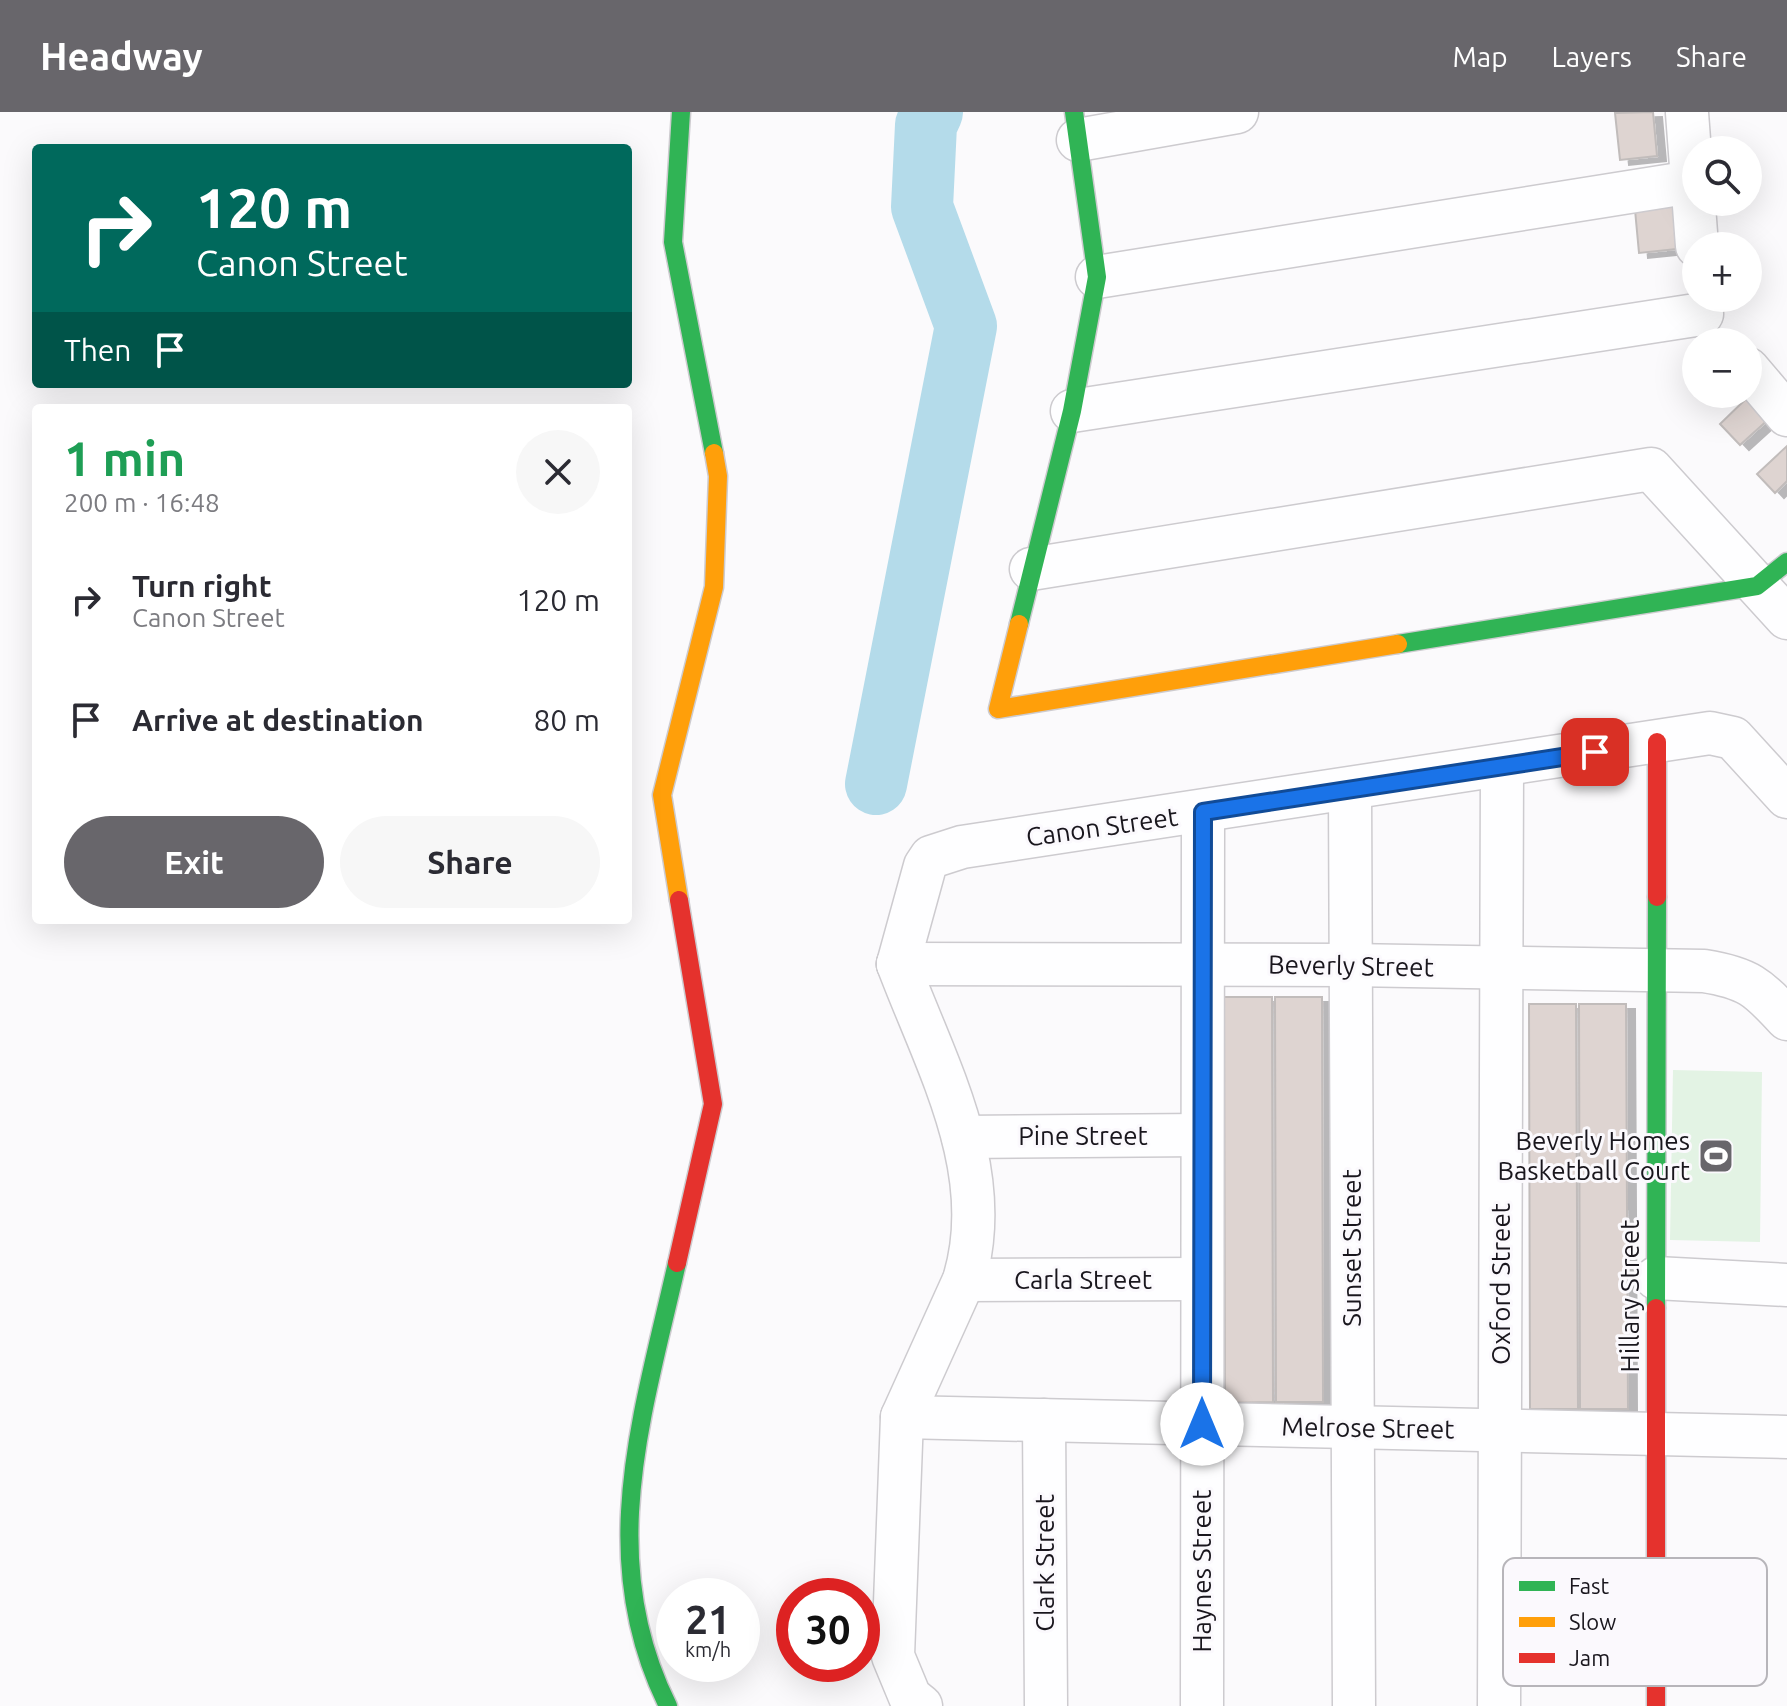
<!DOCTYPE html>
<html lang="en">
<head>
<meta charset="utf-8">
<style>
  body { margin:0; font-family:Ubuntu,sans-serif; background:#f7f7f7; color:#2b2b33; height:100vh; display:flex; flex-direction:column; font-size:30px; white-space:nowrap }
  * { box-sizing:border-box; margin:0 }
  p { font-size:26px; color:#7c7c81 }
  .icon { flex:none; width:44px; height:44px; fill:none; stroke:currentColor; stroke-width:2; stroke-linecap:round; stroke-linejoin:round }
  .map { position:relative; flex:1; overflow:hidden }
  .side { position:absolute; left:32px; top:292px; width:600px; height:520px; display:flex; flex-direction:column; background:#fff; border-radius:8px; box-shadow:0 8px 32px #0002 }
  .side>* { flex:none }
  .hud { position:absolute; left:32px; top:32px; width:600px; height:244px; border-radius:8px; box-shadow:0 8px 32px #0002; background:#00695c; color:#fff; overflow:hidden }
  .controls { position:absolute; left:1682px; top:24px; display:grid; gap:16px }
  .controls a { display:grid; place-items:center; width:80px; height:80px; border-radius:50%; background:#fff; box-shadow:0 8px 32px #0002; font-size:40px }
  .speed { position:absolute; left:656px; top:1466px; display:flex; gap:16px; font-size:40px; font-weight:700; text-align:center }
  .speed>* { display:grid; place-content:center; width:104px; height:104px; border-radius:50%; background:#fff; box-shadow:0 8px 32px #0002; line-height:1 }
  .speed small { font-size:20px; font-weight:400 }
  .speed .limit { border:12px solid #d22; background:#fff; color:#111 }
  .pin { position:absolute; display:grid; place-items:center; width:68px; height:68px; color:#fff; margin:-34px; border-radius:16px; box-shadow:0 4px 12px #0006 }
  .me { position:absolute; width:88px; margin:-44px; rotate:0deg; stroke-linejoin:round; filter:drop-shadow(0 0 6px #0008) }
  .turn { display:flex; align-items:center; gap:28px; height:168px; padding:0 32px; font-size:36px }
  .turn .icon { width:104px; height:104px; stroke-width:2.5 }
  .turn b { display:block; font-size:56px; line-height:68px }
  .then { display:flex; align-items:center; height:76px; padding:0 32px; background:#0003; gap:16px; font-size:30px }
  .round { display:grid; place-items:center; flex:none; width:84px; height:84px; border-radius:42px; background:#f7f7f7 }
  .overview { display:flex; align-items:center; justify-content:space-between; height:136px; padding:0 32px }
  h1 { font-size:48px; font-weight:600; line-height:60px; color:#1e9e55 }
  .action { display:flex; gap:16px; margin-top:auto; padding:16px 32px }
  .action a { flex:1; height:92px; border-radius:48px; background:#68666b; color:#fff; font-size:32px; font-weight:600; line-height:92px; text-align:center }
  .action a+a { background:#f7f7f7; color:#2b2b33 }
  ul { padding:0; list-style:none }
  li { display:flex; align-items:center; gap:24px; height:120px; padding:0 32px }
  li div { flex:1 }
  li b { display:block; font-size:30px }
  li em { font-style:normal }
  header { display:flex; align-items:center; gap:48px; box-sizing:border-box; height:112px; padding:0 40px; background:#68666b; color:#fff }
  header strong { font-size:38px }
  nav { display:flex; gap:44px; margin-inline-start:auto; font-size:28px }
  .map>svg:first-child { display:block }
</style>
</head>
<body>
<header>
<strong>Headway</strong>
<nav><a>Map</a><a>Layers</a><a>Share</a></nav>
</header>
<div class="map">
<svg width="1787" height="1594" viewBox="0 0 1787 1594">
  <defs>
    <filter id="shadow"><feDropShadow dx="9" dy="5" stdDeviation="0" flood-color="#0004"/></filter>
  </defs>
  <rect width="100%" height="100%" fill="#fbfafc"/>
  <!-- green -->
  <polygon fill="#e3f3e4" points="1673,958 1762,960 1760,1130 1670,1128"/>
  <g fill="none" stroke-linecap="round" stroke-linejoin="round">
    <!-- river -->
    <polyline stroke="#b4dbea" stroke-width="62" points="876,672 966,214 922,95 926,13 932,0"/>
  </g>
  <!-- building -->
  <g fill="#ded4d1" stroke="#c1bcbb" stroke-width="2" filter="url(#shadow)">
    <polygon points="1653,0 1657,44 1620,48 1615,1"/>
    <polygon points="1680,83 1686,136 1639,141 1634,87"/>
    <polygon points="1750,283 1771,305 1740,333 1720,312"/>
    <polygon points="1787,334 1787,369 1775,381 1757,362"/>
    <polygon points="1224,885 1272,885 1273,1290 1225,1291"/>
    <polygon points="1275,885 1322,885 1323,1290 1276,1290"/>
    <polygon points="1529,892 1576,892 1578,1297 1530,1297"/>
    <polygon points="1579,892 1626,892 1628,1297 1580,1297"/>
  </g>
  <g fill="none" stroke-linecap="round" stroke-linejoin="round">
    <defs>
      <g id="street">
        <polyline points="1687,1 1697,134"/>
        <polyline points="1078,28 1237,0"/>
        <polyline points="1097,165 1692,70"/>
        <polyline points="1748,257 1787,303"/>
        <polyline points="1072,299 1702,202"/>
        <polyline points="1031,457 1651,357 1787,506"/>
        <polyline points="1350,678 1354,1594"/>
        <polyline points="898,852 925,754 931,745 962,735 1710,621 1733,626 1787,685"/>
        <path d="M898,852L1350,853L1704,859C1748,866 1758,875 1787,907"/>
        <path d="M898,852C936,953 997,1059 964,1168L902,1305L893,1544L910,1585L921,1594"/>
        <polyline points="963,1025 1202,1023"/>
        <polyline points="1656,1166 1787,1173"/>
        <polyline points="964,1168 1202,1167"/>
        <polyline points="902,1305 1787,1325"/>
        <polyline points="1044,1308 1046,1594"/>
        <polyline points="1202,1594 1203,700"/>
        <polyline points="1499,1594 1502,654"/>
      </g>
      <g id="fast">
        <polyline points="681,0 673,130 714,341"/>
        <polyline points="1019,512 1072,299 1097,165 1074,0"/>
        <polyline points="1398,532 1757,474 1787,450"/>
        <polyline points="1656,1196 1657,785"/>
        <path d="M668,1594C594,1446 643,1302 677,1151"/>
      </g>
      <g id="slow">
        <polyline points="1019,512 998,597 1398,532"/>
        <polyline points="679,788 662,683 714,475 718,364 714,341"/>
      </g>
      <g id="jam">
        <polyline points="1657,785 1657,630"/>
        <polyline points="677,1151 713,992 679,788"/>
        <polyline points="1656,1594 1656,1196"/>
      </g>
    </defs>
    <!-- street casing -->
    <use href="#street" stroke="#cdcbcf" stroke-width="45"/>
    <!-- fast casing -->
    <use href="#fast" stroke="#cdcbcf" stroke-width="21"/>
    <!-- slow casing -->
    <use href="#slow" stroke="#cdcbcf" stroke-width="21"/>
    <!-- jam casing -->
    <use href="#jam" stroke="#cdcbcf" stroke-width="21"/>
    <!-- street -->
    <use href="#street" stroke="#fefeff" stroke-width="42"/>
    <!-- fast -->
    <use href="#fast" stroke="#30b455" stroke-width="18"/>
    <!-- slow -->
    <use href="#slow" stroke="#ff9f0a" stroke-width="18"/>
    <!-- jam -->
    <use href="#jam" stroke="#e5322d" stroke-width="18"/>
  </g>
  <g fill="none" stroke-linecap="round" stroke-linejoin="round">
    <defs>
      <polyline id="route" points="1202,1312 1203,700 1595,640"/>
    </defs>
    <!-- route casing -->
    <use href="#route" stroke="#114b97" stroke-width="20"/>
    <!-- route -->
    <use href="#route" stroke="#1a73e8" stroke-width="14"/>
  </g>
  <!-- icons -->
  <defs>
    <symbol id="stadium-square" viewBox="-11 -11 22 22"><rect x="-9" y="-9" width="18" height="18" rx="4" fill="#68666b" stroke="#fbf9fd"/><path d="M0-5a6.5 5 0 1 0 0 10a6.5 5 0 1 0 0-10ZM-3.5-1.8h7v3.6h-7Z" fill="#fff"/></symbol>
  </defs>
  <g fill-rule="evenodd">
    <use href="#stadium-square" x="1696" y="1024" width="40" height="40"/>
  </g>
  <g text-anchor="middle" stroke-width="6" stroke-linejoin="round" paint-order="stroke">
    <!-- street labels -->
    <g font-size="26" fill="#19161d" stroke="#fbf9fd">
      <text transform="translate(1102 715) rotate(-8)" y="9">Canon Street</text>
      <text transform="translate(1351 854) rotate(1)" y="9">Beverly Street</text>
      <text x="1083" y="1033">Pine Street</text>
      <text transform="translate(1352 1136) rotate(-90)" y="9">Sunset Street</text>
      <text x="1083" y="1177">Carla Street</text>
      <text transform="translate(1501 1172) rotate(-90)" y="9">Oxford Street</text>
      <text transform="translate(1630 1184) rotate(-90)" y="9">Hillary Street</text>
      <text transform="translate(1368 1316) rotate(1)" y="9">Melrose Street</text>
      <text transform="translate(1045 1451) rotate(-90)" y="9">Clark Street</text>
      <text transform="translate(1202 1459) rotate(-90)" y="9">Haynes Street</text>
    </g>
    <!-- poi labels -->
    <g font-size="26" fill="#19161d" stroke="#fbf9fd" text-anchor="end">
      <text x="1690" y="1038">Beverly Homes<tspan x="1690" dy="30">Basketball Court</tspan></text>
    </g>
  </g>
  <!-- legend -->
  <rect x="1503" y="1446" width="264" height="128" rx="12" fill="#fbf9fd" stroke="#b7b5ba" stroke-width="2"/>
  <rect x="1519" y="1469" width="36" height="10" fill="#30b455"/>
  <rect x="1519" y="1505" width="36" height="10" fill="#ff9f0a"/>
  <rect x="1519" y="1541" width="36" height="10" fill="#e5322d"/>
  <g font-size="22" fill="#19161d">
    <text x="1569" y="1482">Fast</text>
    <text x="1569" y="1518">Slow</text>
    <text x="1569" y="1554">Jam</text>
  </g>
</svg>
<div class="controls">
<a><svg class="icon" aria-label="search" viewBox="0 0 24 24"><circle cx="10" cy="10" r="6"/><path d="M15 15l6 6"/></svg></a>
<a>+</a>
<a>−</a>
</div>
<div class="speed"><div>21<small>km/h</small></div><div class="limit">30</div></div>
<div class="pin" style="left:1595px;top:640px;background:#d93025"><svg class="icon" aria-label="arrive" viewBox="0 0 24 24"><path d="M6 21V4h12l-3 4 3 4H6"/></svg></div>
<svg class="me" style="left:1202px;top:1312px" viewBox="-20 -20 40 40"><circle r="19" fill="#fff"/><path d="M0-13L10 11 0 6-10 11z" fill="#1a73e8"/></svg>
<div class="hud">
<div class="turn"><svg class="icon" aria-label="right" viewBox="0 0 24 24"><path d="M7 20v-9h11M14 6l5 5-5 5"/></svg><div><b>120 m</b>Canon Street</div></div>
<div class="then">Then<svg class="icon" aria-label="arrive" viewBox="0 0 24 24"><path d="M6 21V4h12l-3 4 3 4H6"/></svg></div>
</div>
<section class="side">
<div class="overview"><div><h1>1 min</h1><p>200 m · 16:48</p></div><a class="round"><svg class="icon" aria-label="close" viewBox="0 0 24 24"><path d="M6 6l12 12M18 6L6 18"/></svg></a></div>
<ul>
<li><svg class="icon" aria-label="right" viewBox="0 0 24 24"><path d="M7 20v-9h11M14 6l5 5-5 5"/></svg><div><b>Turn right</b><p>Canon Street</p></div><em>120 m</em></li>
<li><svg class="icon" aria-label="arrive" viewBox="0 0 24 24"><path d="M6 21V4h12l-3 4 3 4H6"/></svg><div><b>Arrive at destination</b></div><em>80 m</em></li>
</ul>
<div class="action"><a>Exit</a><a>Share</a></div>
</section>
</div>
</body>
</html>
